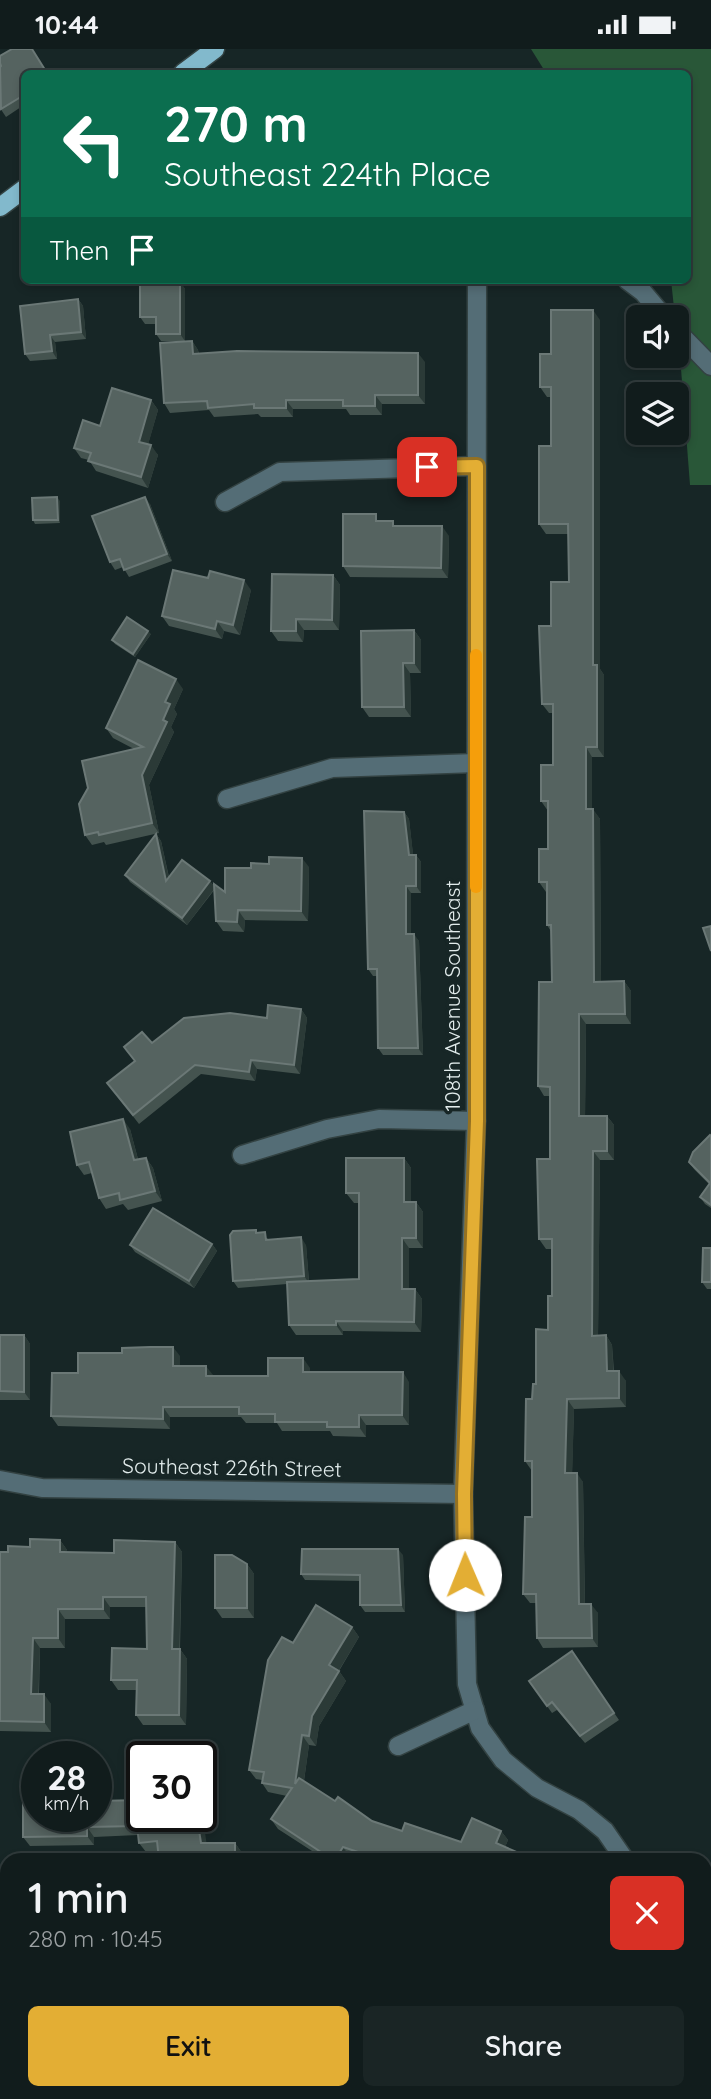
<!DOCTYPE html>
<html lang="en">
<head>
<meta charset="utf-8">
<style>
  body { margin:0; font-family:Quicksand,sans-serif; background:#1a2525; color:#f1f3f6; height:100vh; display:flex; flex-direction:column; font-size:26px; white-space:nowrap }
  * { box-sizing:border-box; margin:0 }
  p { font-size:23px; color:#9ca1a3 }
  .icon { flex:none; width:38px; height:38px; fill:none; stroke:currentColor; stroke-width:2; stroke-linecap:round; stroke-linejoin:round }
  .map { position:relative; flex:1; overflow:hidden }
  .drawer { position:absolute; left:0px; top:1804px; width:712px; height:247px; display:flex; flex-direction:column; background:#111c1c; border-radius:21px 21px 0 0; box-shadow:0 4px 10px #0003,0 0 0 2px #303a3b }
  .drawer>* { flex:none }
  .guide { position:absolute; left:21px; top:21px; width:670px; height:214px; border-radius:10px; box-shadow:0 4px 10px #0003,0 0 0 2px #303a3b; background:#0b6e4f; color:#fff; overflow:hidden }
  .buttons { position:absolute; left:626px; top:256px; display:grid; gap:14px }
  .buttons a { display:grid; place-items:center; width:63px; height:63px; border-radius:10px; background:#111c1c; box-shadow:0 4px 10px #0003,0 0 0 2px #303a3b; font-size:35px }
  .speed { position:absolute; left:21px; top:1692px; display:flex; gap:14px; font-size:35px; font-weight:700; text-align:center }
  .speed>* { display:grid; place-content:center; width:91px; height:91px; border-radius:50%; background:#111c1c; box-shadow:0 4px 10px #0003,0 0 0 2px #303a3b; line-height:1 }
  .speed small { font-size:18px; font-weight:400 }
  .speed .limit { border:4px solid #111; border-radius:10px; background:#fff; color:#111 }
  .pin { position:absolute; display:grid; place-items:center; width:60px; height:60px; color:#fff; margin:-30px; border-radius:14px; box-shadow:0 4px 10px #0006 }
  .me { position:absolute; width:77px; margin:-38px; rotate:359deg; stroke-linejoin:round; filter:drop-shadow(0 0 5px #0008) }
  .turn { display:flex; align-items:center; gap:24px; height:147px; padding:0 28px; font-size:32px }
  .turn .icon { width:91px; height:91px; stroke-width:2.5 }
  .turn b { display:block; font-size:49px; line-height:60px }
  .then { display:flex; align-items:center; height:66px; padding:0 28px; background:#0003; gap:14px; font-size:26px }
  .round { display:grid; place-items:center; flex:none; width:74px; height:74px; border-radius:10px; background:#1a2525 }
  .head { display:flex; align-items:center; justify-content:space-between; height:119px; padding:0 28px }
  h1 { font-size:42px; font-weight:600; line-height:52px }
  .button { display:flex; gap:14px; margin-top:auto; padding:14px 28px }
  .button a { flex:1; height:80px; border-radius:10px; background:#e3ae34; color:#111; font-size:28px; font-weight:600; line-height:80px; text-align:center }
  .button a+a { background:#1a2525; color:#f1f3f6 }
  .status { display:flex; justify-content:space-between; align-items:center; height:49px; padding:0 35px; background:#111c1c; direction:ltr }
  .status svg { height:19px; fill:currentColor }
  .map>svg:first-child { display:block }
</style>
</head>
<body>
<div class="status"><b>10:44</b><svg viewBox="0 0 49 12"><path d="M0 12V9h3v3zM5 12V6h3v6zM10 12V3h3v9zM15 12V0h3v12zM26 1h20v11H26zM47 4h2v5h-2z"/></svg></div>
<div class="map">
<svg width="711" height="2050" viewBox="0 0 711 2050">
  <rect width="100%" height="100%" fill="#172626"/>
  <!-- forest -->
  <polygon fill="#295738" points="531,0 711,0 711,436 690,436 677,268 675,268 671,231 688,231 688,24 546,24"/>
  <g fill="none" stroke-linecap="round" stroke-linejoin="round">
    <defs>
      <g id="minor">
        <polyline points="477,231 476,1072 463,1445 467,1635 480,1679 503,1711 537,1739 579,1761 594,1773 605,1782 625,1811"/>
        <polyline points="627,231 643,243 664,268"/>
        <polyline points="677,282 711,317"/>
        <polyline points="225,453 280,423 476,417"/>
        <polyline points="227,750 332,719 476,714"/>
        <polyline points="242,1106 327,1080 379,1070 476,1072"/>
        <polyline points="0,1431 42,1439 463,1445"/>
        <polyline points="398,1697 475,1661"/>
        <polyline points="654,2044 654,2050"/>
      </g>
      <g id="major">
        <polyline points="183,24 215,0"/>
        <polyline points="0,158 24,140"/>
      </g>
    </defs>
    <!-- minor casing -->
    <use href="#minor" stroke="#334242" stroke-width="21"/>
    <!-- major casing -->
    <use href="#major" stroke="#334242" stroke-width="21"/>
    <!-- minor -->
    <use href="#minor" stroke="#546d76" stroke-width="18"/>
    <!-- major -->
    <use href="#major" stroke="#82b9cc" stroke-width="18"/>
  </g>
  <!-- wall -->
  <g fill="#44534f">
    <polygon points="24,24 24,56 6,68 0,59"/>
    <polygon points="180,233 185,240 185,292 161,292 156,285 156,275 145,275 140,268"/>
    <polygon points="78,250 83,257 86,290 55,293 57,310 30,312 25,305"/>
    <polygon points="600,271 600,620 604,626 604,708 592,708 592,760 600,770 601,933 624,932 631,942 631,975 586,975 585,1067 607,1067 614,1076 614,1111 600,1111 598,1286 606,1286 612,1296 614,1322 626,1332 626,1358 574,1360 572,1424 583,1433 585,1555 598,1564 598,1598 543,1599 537,1589 536,1554 530,1554 523,1545 532,1468 532,1422 525,1412 532,1350 548,1281 552,1247 552,1200 546,1200 539,1190 550,1110 550,1047 544,1047 538,1037 552,933 552,884 547,876 546,843 539,833 548,800 548,762 541,752 553,716 553,664 549,664 542,655 551,577 569,533 568,485 546,485 539,475 551,397 551,348 547,348 540,338 551,305"/>
    <polygon points="192,292 198,301 199,305 425,313 425,355 382,355 382,366 350,366 346,360 293,360 293,368 261,368 258,365 214,368 209,361 170,364 164,354"/>
    <polygon points="151,351 158,361 148,395 158,406 148,439 96,422 89,411 81,409 74,399 100,377"/>
    <polygon points="60,452 60,474 35,475 33,471"/>
    <polygon points="150,455 172,512 129,528 123,518 115,521 110,513"/>
    <polygon points="381,472 396,477 449,487 448,529 350,528 343,517"/>
    <polygon points="333,526 340,536 339,581 304,581 303,593 278,592 271,582"/>
    <polygon points="251,541 240,586 224,582 222,590 169,577 162,567"/>
    <polygon points="414,581 421,591 421,624 410,624 411,668 369,668 362,658"/>
    <polygon points="151,585 135,608 115,595 112,591"/>
    <polygon points="183,640 174,660 177,665 171,678 174,683 149,736 159,784 106,796 104,793 92,796 85,786 134,700 113,689 106,679"/>
    <polygon points="404,763 409,770 413,806 416,806 421,813 421,844 411,844 411,885 419,892 423,1006 383,1006 378,999 377,927 373,927 368,920"/>
    <polygon points="156,785 161,792 169,828 210,832 215,839 225,843 251,819 309,818 308,872 245,871 244,883 223,882 216,872 215,840 187,876 130,833 125,826"/>
    <polygon points="301,960 307,969 300,1025 257,1020 255,1032 201,1025 139,1075 107,1034 135,1012 124,998 152,994"/>
    <polygon points="130,1080 138,1110 146,1109 153,1119 162,1152 128,1161 123,1155 106,1160 99,1149 92,1124 84,1126 77,1116"/>
    <polygon points="711,1087 711,1159 705,1155 700,1148 709,1135 694,1120 689,1113"/>
    <polygon points="404,1109 411,1119 411,1153 416,1153 423,1163 423,1199 409,1199 409,1240 415,1240 422,1250 421,1283 343,1282 343,1286 296,1286 289,1276 287,1235 238,1239 233,1232 258,1184 270,1191 306,1196 309,1232 359,1230 359,1154 354,1154 346,1144"/>
    <polygon points="212,1195 217,1202 194,1239 135,1203 130,1196"/>
    <polygon points="711,1199 711,1240 707,1240 702,1233"/>
    <polygon points="0,1286 24,1286 30,1295 30,1351 0,1351"/>
    <polygon points="180,1307 180,1317 213,1326 213,1327 268,1327 310,1319 310,1323 409,1333 409,1376 366,1376 366,1388 333,1387 330,1382 282,1382 277,1374 246,1374 241,1368 170,1368 170,1380 58,1377 51,1367 78,1324"/>
    <polygon points="60,1491 67,1501 67,1503 114,1504 175,1493 182,1503 180,1600 187,1610 186,1676 143,1676 136,1666 137,1641 118,1641 111,1631 147,1600 146,1558 110,1558 110,1570 65,1570 65,1599 40,1599 39,1645 51,1655 51,1683 0,1682 0,1503 8,1503"/>
    <polygon points="403,1506 405,1563 365,1563 360,1556 360,1532 305,1531 301,1525"/>
    <polygon points="247,1515 254,1525 254,1569 222,1569 215,1559"/>
    <polygon points="352,1578 359,1588 339,1622 346,1632 319,1677 316,1697 309,1696 304,1732 335,1752 372,1772 402,1782 461,1793 501,1782 508,1791 505,1798 535,1811 360,1811 350,1808 348,1811 326,1811 278,1780 271,1770 287,1747 268,1743 262,1734 262,1731 256,1730 249,1721 293,1594"/>
    <polygon points="572,1602 619,1671 585,1694 557,1661 552,1664 529,1632"/>
    <polygon points="96,1737 97,1752 206,1794 235,1794 242,1804 242,1811 158,1802 146,1803 139,1794 138,1786 94,1788 94,1796 30,1797 23,1788 96,1768"/>
    <polygon points="0,1942 7,1943 7,1991 0,1991"/>
    <polygon points="480,2044 524,2044 520,2050 492,2050"/>
    <rect x="535" y="2044" width="52" height="6"/>
  </g>
  <!-- shaded-wall -->
  <g fill="#2b3a37">
    <polygon points="180,233 185,240 185,292 180,285"/>
    <polygon points="78,250 83,257 86,290 81,283"/>
    <polygon points="593,261 600,271 600,620 604,626 604,708 597,698 593,616"/>
    <polygon points="50,286 55,293 57,310 52,302"/>
    <polygon points="192,292 198,301 199,314 193,305"/>
    <polygon points="418,304 425,313 425,355 418,346"/>
    <polygon points="375,346 382,355 382,366 375,357"/>
    <polygon points="151,351 158,361 146,403 139,393"/>
    <polygon points="286,351 293,360 293,368 286,359"/>
    <polygon points="151,396 158,406 148,439 141,428"/>
    <polygon points="57,448 60,452 60,474 58,471"/>
    <polygon points="145,448 150,455 172,512 167,505"/>
    <polygon points="442,477 449,487 448,529 441,519"/>
    <polygon points="333,526 340,536 339,581 332,571"/>
    <polygon points="244,531 251,541 240,586 233,576"/>
    <polygon points="296,570 304,581 303,593 296,582"/>
    <polygon points="217,572 224,582 222,590 215,580"/>
    <polygon points="414,581 421,591 421,624 414,614"/>
    <polygon points="148,582 151,585 135,608 133,605"/>
    <polygon points="403,614 410,624 411,668 404,658"/>
    <polygon points="176,630 183,640 174,660 177,665 171,678 174,683 149,736 159,784 152,774 142,726 163,671 165,653"/>
    <polygon points="586,698 592,708 592,770 586,760"/>
    <polygon points="593,760 600,770 601,942 594,933"/>
    <polygon points="404,763 409,770 414,813 409,806"/>
    <polygon points="156,785 161,792 171,839 166,832"/>
    <polygon points="416,806 421,813 421,844 416,837"/>
    <polygon points="302,809 309,818 308,872 301,862"/>
    <polygon points="210,832 215,839 187,876 182,869"/>
    <polygon points="406,837 411,844 411,892 406,885"/>
    <polygon points="238,861 245,871 244,883 237,873"/>
    <polygon points="414,885 419,892 423,1006 418,999"/>
    <polygon points="624,932 631,942 631,975 625,965"/>
    <polygon points="301,960 307,969 300,1025 294,1016"/>
    <polygon points="579,965 586,975 585,1077 579,1067"/>
    <polygon points="251,1011 257,1020 255,1032 249,1023"/>
    <polygon points="607,1067 614,1076 614,1111 607,1102"/>
    <polygon points="123,1070 130,1080 141,1122 134,1111"/>
    <polygon points="593,1102 600,1111 598,1297 592,1287"/>
    <polygon points="146,1109 153,1119 162,1152 155,1142"/>
    <polygon points="404,1109 411,1119 411,1163 404,1153"/>
    <polygon points="416,1153 423,1163 423,1199 416,1189"/>
    <polygon points="301,1188 306,1196 309,1234 304,1227"/>
    <polygon points="402,1189 409,1199 409,1250 402,1240"/>
    <polygon points="212,1195 217,1202 194,1239 189,1232"/>
    <polygon points="415,1240 422,1250 421,1283 414,1273"/>
    <polygon points="336,1272 343,1282 343,1286 336,1276"/>
    <polygon points="24,1286 30,1295 30,1351 24,1343"/>
    <polygon points="606,1286 612,1296 614,1332 607,1322"/>
    <polygon points="173,1298 180,1307 180,1326 173,1317"/>
    <polygon points="303,1309 310,1319 310,1332 303,1323"/>
    <polygon points="206,1317 213,1326 213,1337 206,1327"/>
    <polygon points="619,1322 626,1332 626,1358 619,1349"/>
    <polygon points="403,1323 409,1333 409,1376 402,1366"/>
    <polygon points="567,1350 574,1360 572,1433 565,1424"/>
    <polygon points="163,1358 170,1368 170,1380 163,1370"/>
    <polygon points="359,1366 366,1376 366,1388 359,1378"/>
    <polygon points="577,1424 583,1433 585,1564 579,1555"/>
    <polygon points="60,1491 67,1501 67,1513 60,1503"/>
    <polygon points="175,1493 182,1503 179,1610 172,1600"/>
    <polygon points="398,1500 403,1506 405,1563 401,1556"/>
    <polygon points="247,1515 254,1525 254,1569 247,1559"/>
    <polygon points="103,1548 110,1558 110,1570 103,1560"/>
    <polygon points="591,1555 598,1564 598,1598 592,1589"/>
    <polygon points="58,1560 65,1570 65,1599 58,1589"/>
    <polygon points="352,1578 359,1588 336,1626 329,1616"/>
    <polygon points="33,1589 40,1599 38,1655 31,1645"/>
    <polygon points="180,1600 187,1610 186,1676 179,1666"/>
    <polygon points="339,1622 346,1632 319,1677 316,1697 309,1687 312,1667"/>
    <polygon points="44,1645 51,1655 51,1683 44,1673"/>
    <polygon points="302,1686 309,1696 302,1745 295,1735"/>
    <polygon points="201,1756 208,1804 201,1794 197,1768 201,1768"/>
    <polygon points="87,1778 94,1788 94,1796 87,1787"/>
    <polygon points="501,1782 508,1791 503,1803 496,1794"/>
    <polygon points="235,1794 242,1804 242,1811 235,1811"/>
    <polygon points="343,1798 350,1808 348,1811 335,1811"/>
    <polygon points="512,2044 524,2044 520,2050 508,2050"/>
    <polygon points="581,2044 587,2044 587,2050 586,2050"/>
  </g>
  <!-- building -->
  <g fill="#556360" stroke="#6b7876" stroke-width="2">
    <polygon points="12,0 32,0 47,24 24,24 24,46 1,60 0,18 1,17 0,14 0,7"/>
    <polygon points="140,232 180,233 180,285 156,285 156,268 140,268"/>
    <polygon points="78,250 81,283 50,286 52,302 25,305 20,257"/>
    <polygon points="551,261 593,261 593,616 597,616 597,698 586,698 586,760 593,760 594,933 624,932 625,965 579,965 579,1067 607,1067 607,1102 593,1102 592,1287 606,1286 607,1322 619,1322 619,1349 567,1350 565,1424 577,1424 579,1555 591,1555 592,1589 537,1589 536,1545 523,1545 525,1468 532,1468 532,1412 525,1412 526,1350 532,1350 533,1335 536,1335 536,1280 548,1281 548,1247 552,1247 552,1190 539,1190 537,1110 550,1110 550,1038 538,1037 539,933 552,933 551,876 547,876 547,833 539,833 539,800 548,800 548,752 541,752 541,716 553,716 553,655 542,655 539,577 551,577 551,533 569,533 568,475 539,475 539,397 551,397 551,338 540,338 540,305 551,305"/>
    <polygon points="192,292 193,305 237,302 418,304 418,346 375,346 375,357 343,357 343,351 286,351 286,359 254,359 254,355 208,359 207,352 164,354 160,294"/>
    <polygon points="112,339 151,351 139,393 151,396 141,428 88,412 91,404 74,399 83,371 100,377"/>
    <polygon points="57,448 58,471 33,471 32,449"/>
    <polygon points="145,448 167,505 124,521 120,510 110,513 92,467"/>
    <polygon points="343,465 376,465 376,472 393,472 393,477 442,477 441,519 343,517"/>
    <polygon points="173,521 208,529 210,522 244,531 233,576 217,572 215,580 162,567"/>
    <polygon points="272,525 333,526 332,571 296,570 296,582 271,582"/>
    <polygon points="127,568 148,582 133,605 112,591"/>
    <polygon points="414,581 414,614 403,614 404,658 362,658 361,582"/>
    <polygon points="138,611 176,630 165,653 170,655 163,671 167,673 142,726 152,774 99,786 98,783 85,786 79,755 88,739 82,712 143,698 106,679"/>
    <polygon points="364,762 404,763 409,806 416,806 416,837 406,837 406,885 414,885 418,999 378,999 377,920 368,920"/>
    <polygon points="156,785 166,832 182,811 210,832 182,869 125,826"/>
    <polygon points="269,808 302,809 301,862 238,861 237,873 216,872 214,835 225,843 225,819 251,819 251,814 269,815"/>
    <polygon points="711,877 711,902 703,879"/>
    <polygon points="268,956 301,960 294,1016 251,1011 249,1023 195,1016 133,1066 107,1034 135,1012 124,998 142,983 152,994 184,969 230,964 267,969"/>
    <polygon points="123,1070 134,1111 146,1109 155,1142 120,1151 119,1144 99,1149 89,1113 77,1116 70,1083"/>
    <polygon points="710,1086 711,1087 711,1156 700,1148 710,1134 689,1113 693,1103"/>
    <polygon points="346,1109 404,1109 404,1153 416,1153 416,1189 402,1189 402,1240 415,1240 414,1273 336,1272 336,1276 289,1276 287,1233 359,1230 359,1144 346,1144"/>
    <polygon points="153,1159 212,1195 189,1232 130,1196"/>
    <polygon points="256,1181 256,1184 265,1183 266,1191 301,1188 304,1227 233,1232 230,1186 233,1182"/>
    <polygon points="703,1199 711,1199 711,1233 702,1233"/>
    <polygon points="0,1286 24,1286 24,1343 0,1342"/>
    <polygon points="150,1298 173,1298 173,1317 206,1317 206,1327 268,1327 268,1309 303,1309 303,1323 403,1323 402,1366 359,1366 359,1378 327,1378 327,1373 275,1373 275,1365 239,1365 239,1358 163,1358 163,1370 51,1367 52,1324 78,1324 78,1304 122,1304 122,1299"/>
    <polygon points="30,1490 60,1491 60,1503 63,1503 114,1504 114,1491 175,1493 172,1600 180,1600 179,1666 136,1666 137,1631 111,1631 112,1599 147,1600 146,1548 103,1548 103,1560 58,1560 58,1589 33,1589 31,1645 44,1645 44,1673 0,1672 0,1503 8,1503 8,1497 30,1498"/>
    <polygon points="302,1500 398,1500 401,1556 360,1556 360,1526 301,1525"/>
    <polygon points="215,1506 232,1506 247,1515 247,1559 215,1559"/>
    <polygon points="316,1556 352,1578 329,1616 339,1622 312,1667 309,1687 302,1686 295,1735 299,1729 335,1752 338,1748 372,1772 402,1782 405,1774 461,1793 472,1769 501,1782 496,1794 535,1811 382,1811 343,1798 335,1811 333,1811 271,1770 292,1739 262,1734 264,1723 249,1721 268,1611 282,1588 293,1594"/>
    <polygon points="572,1602 614,1664 580,1687 552,1653 547,1657 529,1632"/>
    <polygon points="142,1751 142,1768 197,1768 201,1794 235,1794 235,1811 159,1811 157,1792 139,1794 137,1777 87,1778 87,1787 23,1788 23,1753 37,1753 37,1768 96,1768 96,1752"/>
    <polygon points="0,1942 7,1943 7,1983 0,1983"/>
    <polygon points="491,2044 512,2044 508,2050 504,2050"/>
    <rect x="535" y="2044" width="39" height="6"/>
  </g>
  <g fill="none" stroke-linecap="round" stroke-linejoin="round">
    <defs>
      <polyline id="route" points="427,418 477,417 477,1072 464,1445 465,1526"/>
    </defs>
    <!-- route casing -->
    <use href="#route" stroke="#947122" stroke-width="18"/>
    <!-- route -->
    <use href="#route" stroke="#e3ae34" stroke-width="12"/>
    <!-- slow -->
    <polyline stroke="#f59e0b" stroke-width="12" points="476,606 476,838"/>
  </g>
  <g text-anchor="middle" stroke-width="7" stroke-linejoin="round" paint-order="stroke">
    <!-- street labels -->
    <g font-size="21" fill="#e2ecec" stroke="#172626">
      <text transform="translate(453 947) rotate(-90)" y="7">108th Avenue Southeast</text>
      <text transform="translate(232 1419) rotate(1)" y="7">Southeast 226th Street</text>
    </g>
  </g>
</svg>
<div class="buttons">
<a><svg class="icon" aria-label="sound" viewBox="0 0 24 24"><path d="M4 9h4l5-4v14l-5-4H4zM17 9q2 3 0 6"/></svg></a>
<a><svg class="icon" aria-label="layers" viewBox="0 0 24 24"><path d="M12 4l9 5-9 5-9-5zM3 14l9 5 9-5"/></svg></a>
</div>
<div class="speed"><div>28<small>km/h</small></div><div class="limit">30</div></div>
<div class="pin" style="left:427px;top:418px;background:#d93025"><svg class="icon" aria-label="arrive" viewBox="0 0 24 24"><path d="M6 21V4h12l-3 4 3 4H6"/></svg></div>
<svg class="me" style="left:465px;top:1526px" viewBox="-20 -20 40 40"><circle r="19" fill="#fff"/><path d="M0-13L10 11 0 6-10 11z" fill="#e3ae34"/></svg>
<div class="guide">
<div class="turn"><svg class="icon" aria-label="left" viewBox="0 0 24 24"><path d="M17 20v-9H6M10 6l-5 5 5 5"/></svg><div><b>270 m</b>Southeast 224th Place</div></div>
<div class="then">Then<svg class="icon" aria-label="arrive" viewBox="0 0 24 24"><path d="M6 21V4h12l-3 4 3 4H6"/></svg></div>
</div>
<section class="drawer">
<div class="head"><div><h1>1 min</h1><p>280 m · 10:45</p></div><a class="round" style="background:#d93025;color:#fff"><svg class="icon" aria-label="close" viewBox="0 0 24 24"><path d="M6 6l12 12M18 6L6 18"/></svg></a></div>
<div class="button"><a>Exit</a><a>Share</a></div>
</section>
</div>
</body>
</html>
